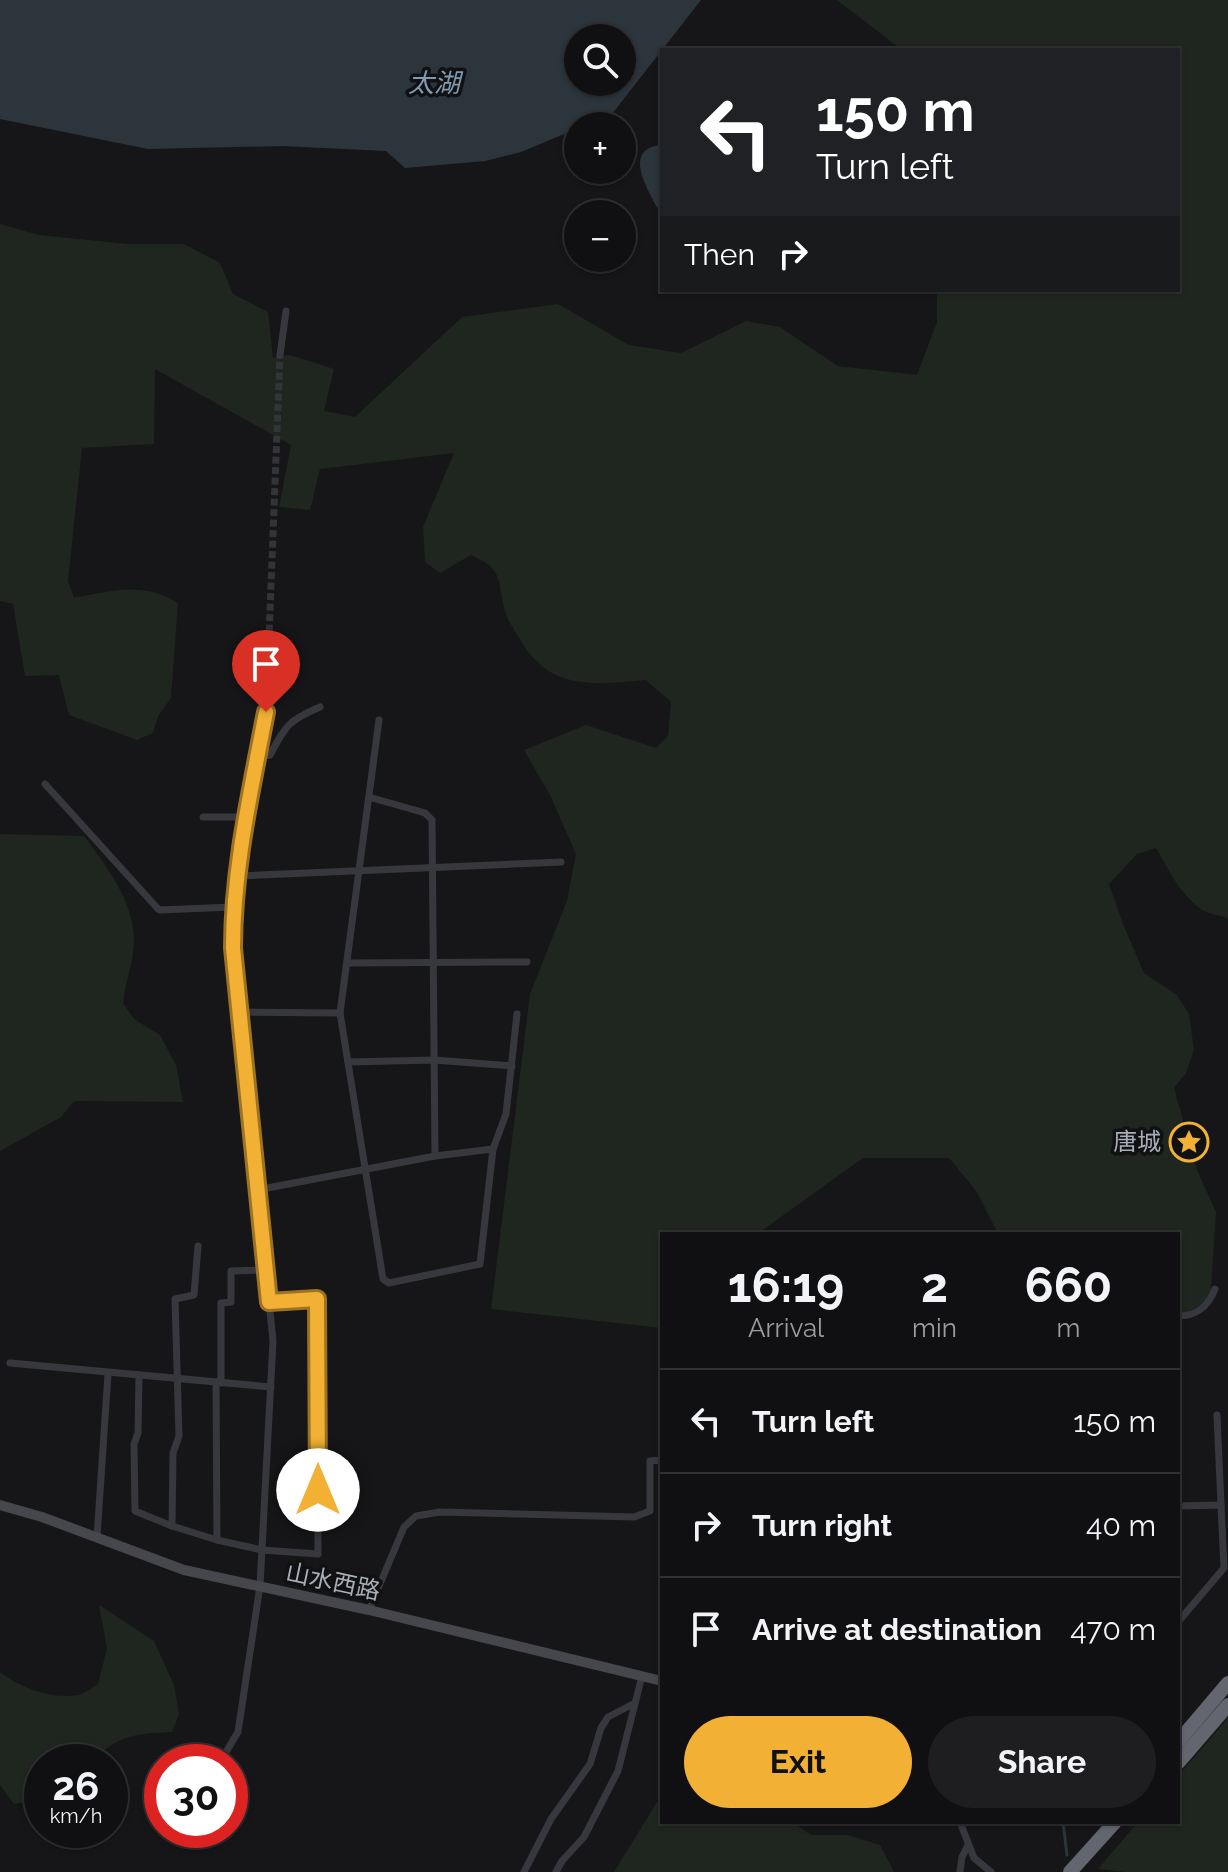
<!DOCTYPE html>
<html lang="en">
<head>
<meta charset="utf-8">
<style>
  body { margin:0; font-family:Raleway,"Noto Sans SC",sans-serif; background:#1e1e20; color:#f1f3f6; height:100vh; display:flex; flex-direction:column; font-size:30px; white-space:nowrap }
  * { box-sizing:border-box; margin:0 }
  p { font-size:26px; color:#9c9d9f }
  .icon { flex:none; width:44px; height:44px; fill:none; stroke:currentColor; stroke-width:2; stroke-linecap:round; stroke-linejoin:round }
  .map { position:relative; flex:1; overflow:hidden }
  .panel { position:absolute; left:660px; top:1232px; width:520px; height:592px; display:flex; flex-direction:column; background:#101012; border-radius:0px; box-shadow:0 2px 6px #0004,0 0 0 2px #303032 }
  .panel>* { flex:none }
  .hud { position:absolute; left:660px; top:48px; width:520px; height:244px; border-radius:0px; box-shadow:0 2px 6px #0004,0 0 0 2px #303032; background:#202124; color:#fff; overflow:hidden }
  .buttons { position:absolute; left:564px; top:24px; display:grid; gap:16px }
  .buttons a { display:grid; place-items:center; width:72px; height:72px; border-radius:50%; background:#101012; box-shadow:0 2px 6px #0004,0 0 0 2px #303032; font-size:40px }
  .speed { position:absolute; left:24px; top:1744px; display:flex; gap:16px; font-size:40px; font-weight:700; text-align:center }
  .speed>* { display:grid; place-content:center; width:104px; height:104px; border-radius:50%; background:#101012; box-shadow:0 2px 6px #0004,0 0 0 2px #303032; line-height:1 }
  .speed small { font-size:20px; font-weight:400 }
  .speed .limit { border:12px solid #d22; background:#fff; color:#111 }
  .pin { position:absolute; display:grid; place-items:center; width:68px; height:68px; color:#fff; margin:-82px -34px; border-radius:50% 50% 50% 0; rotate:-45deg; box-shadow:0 0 8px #0007 }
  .pin .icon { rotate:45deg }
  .me { position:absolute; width:88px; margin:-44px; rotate:0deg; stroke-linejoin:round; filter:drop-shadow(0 0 6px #0008) }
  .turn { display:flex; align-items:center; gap:28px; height:168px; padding:0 24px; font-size:36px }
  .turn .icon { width:104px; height:104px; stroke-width:2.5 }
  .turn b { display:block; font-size:56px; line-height:68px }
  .then { display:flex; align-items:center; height:76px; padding:0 24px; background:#0003; gap:16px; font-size:30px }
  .eta { display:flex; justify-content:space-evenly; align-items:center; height:136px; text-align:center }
  .eta b { font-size:48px; font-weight:700; line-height:56px }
  .button { display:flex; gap:16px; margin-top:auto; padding:16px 24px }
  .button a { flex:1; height:92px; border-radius:48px; background:#f2b134; color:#111; font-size:32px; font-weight:700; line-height:92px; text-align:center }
  .button a+a { background:#1e1e20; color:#f1f3f6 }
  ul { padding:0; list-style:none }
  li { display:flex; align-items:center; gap:24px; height:104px; padding:0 24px; border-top:2px solid #303032 }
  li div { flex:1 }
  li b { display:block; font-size:30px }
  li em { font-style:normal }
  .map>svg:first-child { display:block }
</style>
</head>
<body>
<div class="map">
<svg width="1228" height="1872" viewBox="0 0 1228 1872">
  <rect width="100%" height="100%" fill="#161618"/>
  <!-- green -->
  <g fill="#1e261f">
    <path d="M837,0H1228V919C1220,914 1211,915 1204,911C1181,897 1169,870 1156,848L1137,854L1109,884L1123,924L1144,973L1177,995L1189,1014L1194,1050L1186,1073L1174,1088L1197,1170L1216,1212L1210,1302L1178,1316V1234H998L977,1192L949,1158H863L757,1234H662V1328L491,1309L530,994L567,901L576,854L550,795L524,750L586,725L656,748L668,736L671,702L646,680C595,684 551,692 521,641C516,632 509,623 506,614C496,583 507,571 471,555L440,573L425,562L423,527L454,453L320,469L310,510L279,507L291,445L155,369L154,444L82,448L68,581L74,598C112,591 143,581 178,603L171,698L158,716L153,733L137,740L69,715L59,675L25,676L13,604L0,601V224L39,235L128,244H184L220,263L233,294L268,312L273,358L290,355L334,369L324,411L355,417L462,317L558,304L629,345L681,353L746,321L780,327L838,366L917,375L937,322V290H1178V50H902Z"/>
    <path d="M0,834L84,836C107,867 134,901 134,941C134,961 125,983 123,1003L134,1019L160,1035L176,1065L183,1102L74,1101L61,1117L0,1151Z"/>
    <path d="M99,1605L154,1641L174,1685L179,1714L172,1732C136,1734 118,1734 92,1762H42V1799L14,1804L0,1785V1672C20,1688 55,1701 81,1694C87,1692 93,1687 98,1684L107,1648Z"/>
    <polygon points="1228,1718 1228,1872 1126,1872 1098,1869 1138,1822 1178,1822 1178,1776"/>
    <polygon points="662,1794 662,1822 792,1822 811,1835 848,1835 880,1845 894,1872 614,1872"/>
  </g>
  <!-- water -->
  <g fill="#2c353c" fill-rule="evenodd">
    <path d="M0,0H701L612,114L521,152L485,161L405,168L386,151L282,146L148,149L0,119ZM578,38H622V82H578Z"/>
    <path d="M662,145V207L661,209L657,207C647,188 622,148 662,145Z"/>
  </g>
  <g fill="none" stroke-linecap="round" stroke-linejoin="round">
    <!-- stream -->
    <polyline stroke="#2c353c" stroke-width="3" points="1063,1822 1067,1855"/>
    <!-- street-tunnel -->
    <polyline stroke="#333438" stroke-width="7" stroke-dasharray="7 3.5" stroke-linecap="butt" points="268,663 280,355"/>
    <!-- street -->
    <g stroke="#37383d" stroke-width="7">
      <polyline points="280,355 286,311"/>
      <polyline points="379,720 340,1013 383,1279 389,1283 480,1264 493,1149 506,1114 517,1014"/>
      <path d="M257,757L270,755C286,725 289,720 320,707"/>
      <polyline points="45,784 159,910 234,907"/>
      <polyline points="369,797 425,813 432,820 435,1156"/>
      <polyline points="203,817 246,817"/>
      <polyline points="237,876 561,862"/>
      <polyline points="347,963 527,962"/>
      <polyline points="240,1012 340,1013"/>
      <polyline points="348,1062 434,1060 512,1066"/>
      <polyline points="257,1190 435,1156 493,1149"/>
      <polyline points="198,1246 194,1295 175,1299 179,1436 173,1453 172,1526 217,1540"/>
      <path d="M1178,1316C1197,1316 1208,1307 1215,1289"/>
      <polyline points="10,1363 271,1387"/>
      <polyline points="139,1376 138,1433 134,1444 135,1511 172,1526"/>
      <polyline points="216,1382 217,1540 262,1550 318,1554 317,1299 269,1302"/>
      <polyline points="221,1383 221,1303 231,1302 231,1271 266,1270"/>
      <polyline points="1217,1415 1221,1505"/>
      <polyline points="1178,1506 1221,1505 1224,1568 1178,1622"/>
      <polyline points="97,1537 108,1374"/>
      <polyline points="369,1610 404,1527 416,1516 440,1512 634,1517 650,1511 650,1461 662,1460"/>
      <path d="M220,1762L238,1732L260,1586L273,1341L233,948C233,851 263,759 268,663"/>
      <polyline points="960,1822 974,1858 991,1872"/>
      <polyline points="524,1872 551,1819 590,1764 601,1728 608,1717 635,1703"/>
      <polyline points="556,1872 562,1861 584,1837 618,1771 642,1676"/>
      <polyline points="960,1872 962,1857 968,1845"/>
    </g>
    <!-- secondary -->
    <polyline stroke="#45474d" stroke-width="10" points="0,1505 42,1517 184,1570 369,1610 662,1681"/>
    <!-- highway -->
    <g stroke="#63666e" stroke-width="14">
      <polyline points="1178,1742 1228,1683"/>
      <polyline points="1178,1763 1228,1705"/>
      <polyline points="1070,1872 1115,1822"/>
    </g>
  </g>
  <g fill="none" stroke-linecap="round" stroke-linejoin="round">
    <defs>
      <path id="route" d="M266,712C251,791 233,868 233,948L269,1302L317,1299L318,1490"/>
    </defs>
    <!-- route casing -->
    <use href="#route" stroke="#9d7322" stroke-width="20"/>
    <!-- route -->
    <use href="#route" stroke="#f2b134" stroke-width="14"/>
  </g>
  <!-- icons -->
  <defs>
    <symbol id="sight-ring" viewBox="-11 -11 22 22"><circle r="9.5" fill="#111113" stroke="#f2b134" stroke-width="1.5"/><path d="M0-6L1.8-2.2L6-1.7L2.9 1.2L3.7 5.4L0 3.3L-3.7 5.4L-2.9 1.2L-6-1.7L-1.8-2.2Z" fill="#f2b134"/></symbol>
  </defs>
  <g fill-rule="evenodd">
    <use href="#sight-ring" x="1167" y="1120" width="44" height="44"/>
  </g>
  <g text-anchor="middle" stroke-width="7" stroke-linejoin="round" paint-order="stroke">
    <!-- poi labels -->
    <g font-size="24" fill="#a8adb8" stroke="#111113" text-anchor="end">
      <text x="1161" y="1150">唐城</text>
    </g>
    <!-- street labels -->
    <g font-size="24" fill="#a8adb8" stroke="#111113">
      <text transform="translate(333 1582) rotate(12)" y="8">山水西路</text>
    </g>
    <!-- water labels -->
    <g font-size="26" font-style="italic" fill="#7f9bb3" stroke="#111113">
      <text x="434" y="92">太湖</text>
    </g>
  </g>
</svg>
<div class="buttons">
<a><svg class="icon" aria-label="search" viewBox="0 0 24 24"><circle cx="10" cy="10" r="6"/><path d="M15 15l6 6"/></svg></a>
<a>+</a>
<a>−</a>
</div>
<div class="speed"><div>26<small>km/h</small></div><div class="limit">30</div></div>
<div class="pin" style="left:266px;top:712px;background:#d93025"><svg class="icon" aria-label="arrive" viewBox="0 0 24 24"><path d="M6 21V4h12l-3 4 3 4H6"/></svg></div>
<svg class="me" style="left:318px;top:1490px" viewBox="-20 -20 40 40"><circle r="19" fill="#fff"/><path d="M0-13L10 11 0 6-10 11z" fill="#f2b134"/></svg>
<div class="hud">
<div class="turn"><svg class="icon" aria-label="left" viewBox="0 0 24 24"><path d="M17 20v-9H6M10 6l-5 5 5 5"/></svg><div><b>150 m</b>Turn left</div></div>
<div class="then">Then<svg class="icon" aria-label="right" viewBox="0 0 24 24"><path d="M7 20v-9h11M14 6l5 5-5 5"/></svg></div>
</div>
<section class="panel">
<div class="eta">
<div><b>16:19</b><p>Arrival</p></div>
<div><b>2</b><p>min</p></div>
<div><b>660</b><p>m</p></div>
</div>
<ul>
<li><svg class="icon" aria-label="left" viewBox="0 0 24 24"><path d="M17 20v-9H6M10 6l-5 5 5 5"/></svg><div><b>Turn left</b></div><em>150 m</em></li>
<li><svg class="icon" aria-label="right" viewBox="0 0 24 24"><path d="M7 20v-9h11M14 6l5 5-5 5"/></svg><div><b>Turn right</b></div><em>40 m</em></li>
<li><svg class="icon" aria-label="arrive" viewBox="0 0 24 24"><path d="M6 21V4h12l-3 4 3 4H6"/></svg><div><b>Arrive at destination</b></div><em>470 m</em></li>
</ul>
<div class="button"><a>Exit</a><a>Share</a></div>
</section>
</div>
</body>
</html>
